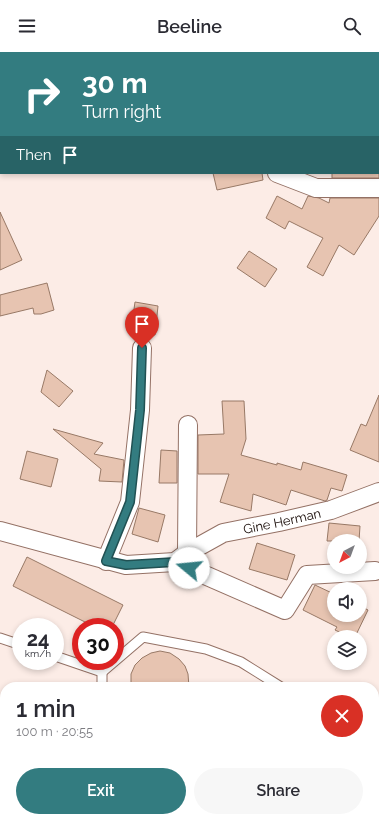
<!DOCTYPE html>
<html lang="en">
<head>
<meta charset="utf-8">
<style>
  body { margin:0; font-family:Raleway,sans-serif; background:#f7f7f7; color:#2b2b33; height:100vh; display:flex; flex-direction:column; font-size:15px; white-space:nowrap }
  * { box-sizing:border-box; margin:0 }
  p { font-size:13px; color:#7c7c81 }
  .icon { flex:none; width:22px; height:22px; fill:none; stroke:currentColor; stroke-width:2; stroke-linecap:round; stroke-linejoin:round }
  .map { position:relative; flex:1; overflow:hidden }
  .sheet { position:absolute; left:0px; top:630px; width:379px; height:140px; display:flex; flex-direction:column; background:#fff; border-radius:16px 16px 0 0; box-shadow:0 2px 6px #0003 }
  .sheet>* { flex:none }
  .top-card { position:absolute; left:0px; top:0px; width:379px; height:122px; box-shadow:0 2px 6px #0003; background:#337c80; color:#fff; overflow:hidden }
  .needle { width:26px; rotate:221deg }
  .buttons { position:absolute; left:327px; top:482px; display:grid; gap:8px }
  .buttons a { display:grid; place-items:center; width:40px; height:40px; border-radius:50%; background:#fff; box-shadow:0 2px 6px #0003; font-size:20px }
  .speed { position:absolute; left:12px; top:566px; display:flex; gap:8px; font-size:20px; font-weight:700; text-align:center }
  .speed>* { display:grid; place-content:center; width:52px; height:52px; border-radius:50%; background:#fff; box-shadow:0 2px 6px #0003; line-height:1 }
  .speed small { font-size:10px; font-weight:400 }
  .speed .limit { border:6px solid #d22; background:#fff; color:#111 }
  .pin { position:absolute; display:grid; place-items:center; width:34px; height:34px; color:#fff; margin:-41px -17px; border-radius:50% 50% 50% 0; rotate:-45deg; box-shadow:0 0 4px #0007 }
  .pin .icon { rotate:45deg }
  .me { position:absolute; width:44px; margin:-22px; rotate:287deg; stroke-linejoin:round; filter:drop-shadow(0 0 3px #0008) }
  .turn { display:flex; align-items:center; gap:14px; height:84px; padding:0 16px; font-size:18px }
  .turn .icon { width:52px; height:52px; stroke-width:2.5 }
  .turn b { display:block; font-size:28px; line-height:34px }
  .then { display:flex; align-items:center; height:38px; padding:0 16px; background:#0003; gap:8px; font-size:15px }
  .round { display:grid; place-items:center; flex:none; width:42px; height:42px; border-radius:21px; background:#f7f7f7 }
  .head { display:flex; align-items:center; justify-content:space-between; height:68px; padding:0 16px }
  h1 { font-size:24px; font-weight:600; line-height:30px }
  .primary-button { display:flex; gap:8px; margin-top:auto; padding:8px 16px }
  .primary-button a { flex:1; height:46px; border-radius:24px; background:#337c80; color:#fff; font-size:16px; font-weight:600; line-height:46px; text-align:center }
  .primary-button a+a { background:#f7f7f7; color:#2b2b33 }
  header { display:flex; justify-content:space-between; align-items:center; height:52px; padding:0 16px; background:#fff; font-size:18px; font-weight:600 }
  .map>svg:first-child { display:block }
</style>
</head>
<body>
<header><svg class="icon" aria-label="menu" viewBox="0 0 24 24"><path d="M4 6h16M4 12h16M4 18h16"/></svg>Beeline<svg class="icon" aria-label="search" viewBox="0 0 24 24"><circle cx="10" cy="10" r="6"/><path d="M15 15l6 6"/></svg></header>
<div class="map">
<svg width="379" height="770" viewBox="0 0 379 770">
  <rect width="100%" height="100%" fill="#fcece6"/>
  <!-- building -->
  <g fill="#e7c4b1" stroke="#987966">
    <polygon points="213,121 262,121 263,128 217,138"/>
    <rect x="332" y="121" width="47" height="5"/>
    <polygon points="277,144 302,157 308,144 319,146 329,151 330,146 379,146 379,164 354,203 339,193 323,224 307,215 323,186 289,169 285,177 266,166"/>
    <polygon points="0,160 22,208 0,218"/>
    <polygon points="249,199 277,217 265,235 237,216"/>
    <polygon points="47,231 54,258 41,262 34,262 33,256 0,264 0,243"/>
    <polygon points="135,250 158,254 155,283 131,279"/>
    <polygon points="47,318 73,339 59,355 41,340"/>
    <polygon points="379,343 379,410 350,398 361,372 366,374"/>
    <polygon points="222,349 244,349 246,387 241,403 277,413 277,411 301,418 303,410 347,423 342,439 331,436 327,448 325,449 291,438 286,453 253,442 251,459 220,450 229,422 198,422 198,383 224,382"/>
    <polygon points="53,377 103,391 94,402 124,408 122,430 99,429 101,417"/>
    <polygon points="161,398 177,399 177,431 159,431"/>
    <polygon points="27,399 58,407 51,435 20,427"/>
    <polygon points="139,456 165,463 158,490 132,482"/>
    <polygon points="329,471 360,474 359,489 327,489"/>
    <polygon points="257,491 295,503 287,528 249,517"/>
    <polygon points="27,505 123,553 112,575 95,575 13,534"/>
    <polygon points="315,533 334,542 334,563 360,563 360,554 368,558 355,585 350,585 335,578 337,575 303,558"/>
    <polygon points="160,599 170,601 179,607 185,614 188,622 189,635 131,635 131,622 135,613 142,606 151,601"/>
  </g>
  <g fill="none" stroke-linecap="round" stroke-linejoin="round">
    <defs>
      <g id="service">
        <polyline points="0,586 21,593"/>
        <polyline points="55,604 102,620 102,635"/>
        <polyline points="102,620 143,585 206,597 241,610 281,635"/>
        <polyline points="0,673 5,677"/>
        <polyline points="48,770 49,765"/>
      </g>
      <g id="minor">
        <polyline points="277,121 316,136 379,136"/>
        <path id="s1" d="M0,479L126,513L175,510L187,501L223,481L279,470L331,458L379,440"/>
        <polyline points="187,501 188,373"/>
        <polyline points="106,509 130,450 140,358 142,296"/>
        <polyline points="175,510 285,558 307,523 375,519"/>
      </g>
    </defs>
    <!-- service casing -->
    <use href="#service" stroke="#947165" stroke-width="11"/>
    <!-- minor casing -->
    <use href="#minor" stroke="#947165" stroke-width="20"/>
    <!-- service -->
    <use href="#service" stroke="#fff" stroke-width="9"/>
    <!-- minor -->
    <use href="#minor" stroke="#fff" stroke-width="18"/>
  </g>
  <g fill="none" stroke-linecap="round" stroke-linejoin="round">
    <defs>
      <polyline id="route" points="142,296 140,358 130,450 106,509 126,513 175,510 189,516"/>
    </defs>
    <!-- route casing -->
    <use href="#route" stroke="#215153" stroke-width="10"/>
    <!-- route -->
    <use href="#route" stroke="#337c80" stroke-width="7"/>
  </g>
  <g text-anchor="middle" stroke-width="3" stroke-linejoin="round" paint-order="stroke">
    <!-- street labels -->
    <g font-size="13" fill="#170a06" stroke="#fff">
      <text dy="5" stroke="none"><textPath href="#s1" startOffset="296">Gine Herman</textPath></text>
    </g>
  </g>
</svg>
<div class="buttons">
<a><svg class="needle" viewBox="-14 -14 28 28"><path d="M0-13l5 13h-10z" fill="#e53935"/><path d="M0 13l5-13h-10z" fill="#7c7c81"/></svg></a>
<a><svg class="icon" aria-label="sound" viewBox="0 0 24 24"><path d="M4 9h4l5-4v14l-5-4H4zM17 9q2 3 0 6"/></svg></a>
<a><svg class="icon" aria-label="layers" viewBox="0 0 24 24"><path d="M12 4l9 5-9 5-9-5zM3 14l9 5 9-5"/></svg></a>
</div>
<div class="speed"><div>24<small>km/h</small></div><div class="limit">30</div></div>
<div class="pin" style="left:142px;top:296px;background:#d93025"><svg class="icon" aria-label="arrive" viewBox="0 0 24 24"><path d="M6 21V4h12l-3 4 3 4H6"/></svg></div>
<svg class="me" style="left:189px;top:516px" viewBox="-20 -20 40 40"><circle r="19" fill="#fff"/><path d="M0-13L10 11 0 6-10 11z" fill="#337c80"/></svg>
<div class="top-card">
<div class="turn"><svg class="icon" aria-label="right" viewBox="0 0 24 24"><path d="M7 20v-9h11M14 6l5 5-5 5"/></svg><div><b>30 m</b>Turn right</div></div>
<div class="then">Then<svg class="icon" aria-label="arrive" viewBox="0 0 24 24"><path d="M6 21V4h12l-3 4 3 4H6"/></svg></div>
</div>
<section class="sheet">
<div class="head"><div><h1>1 min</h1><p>100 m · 20:55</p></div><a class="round" style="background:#d93025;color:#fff"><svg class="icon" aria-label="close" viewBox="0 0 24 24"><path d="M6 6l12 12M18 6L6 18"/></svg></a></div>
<div class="primary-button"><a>Exit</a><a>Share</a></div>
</section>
</div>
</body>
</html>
